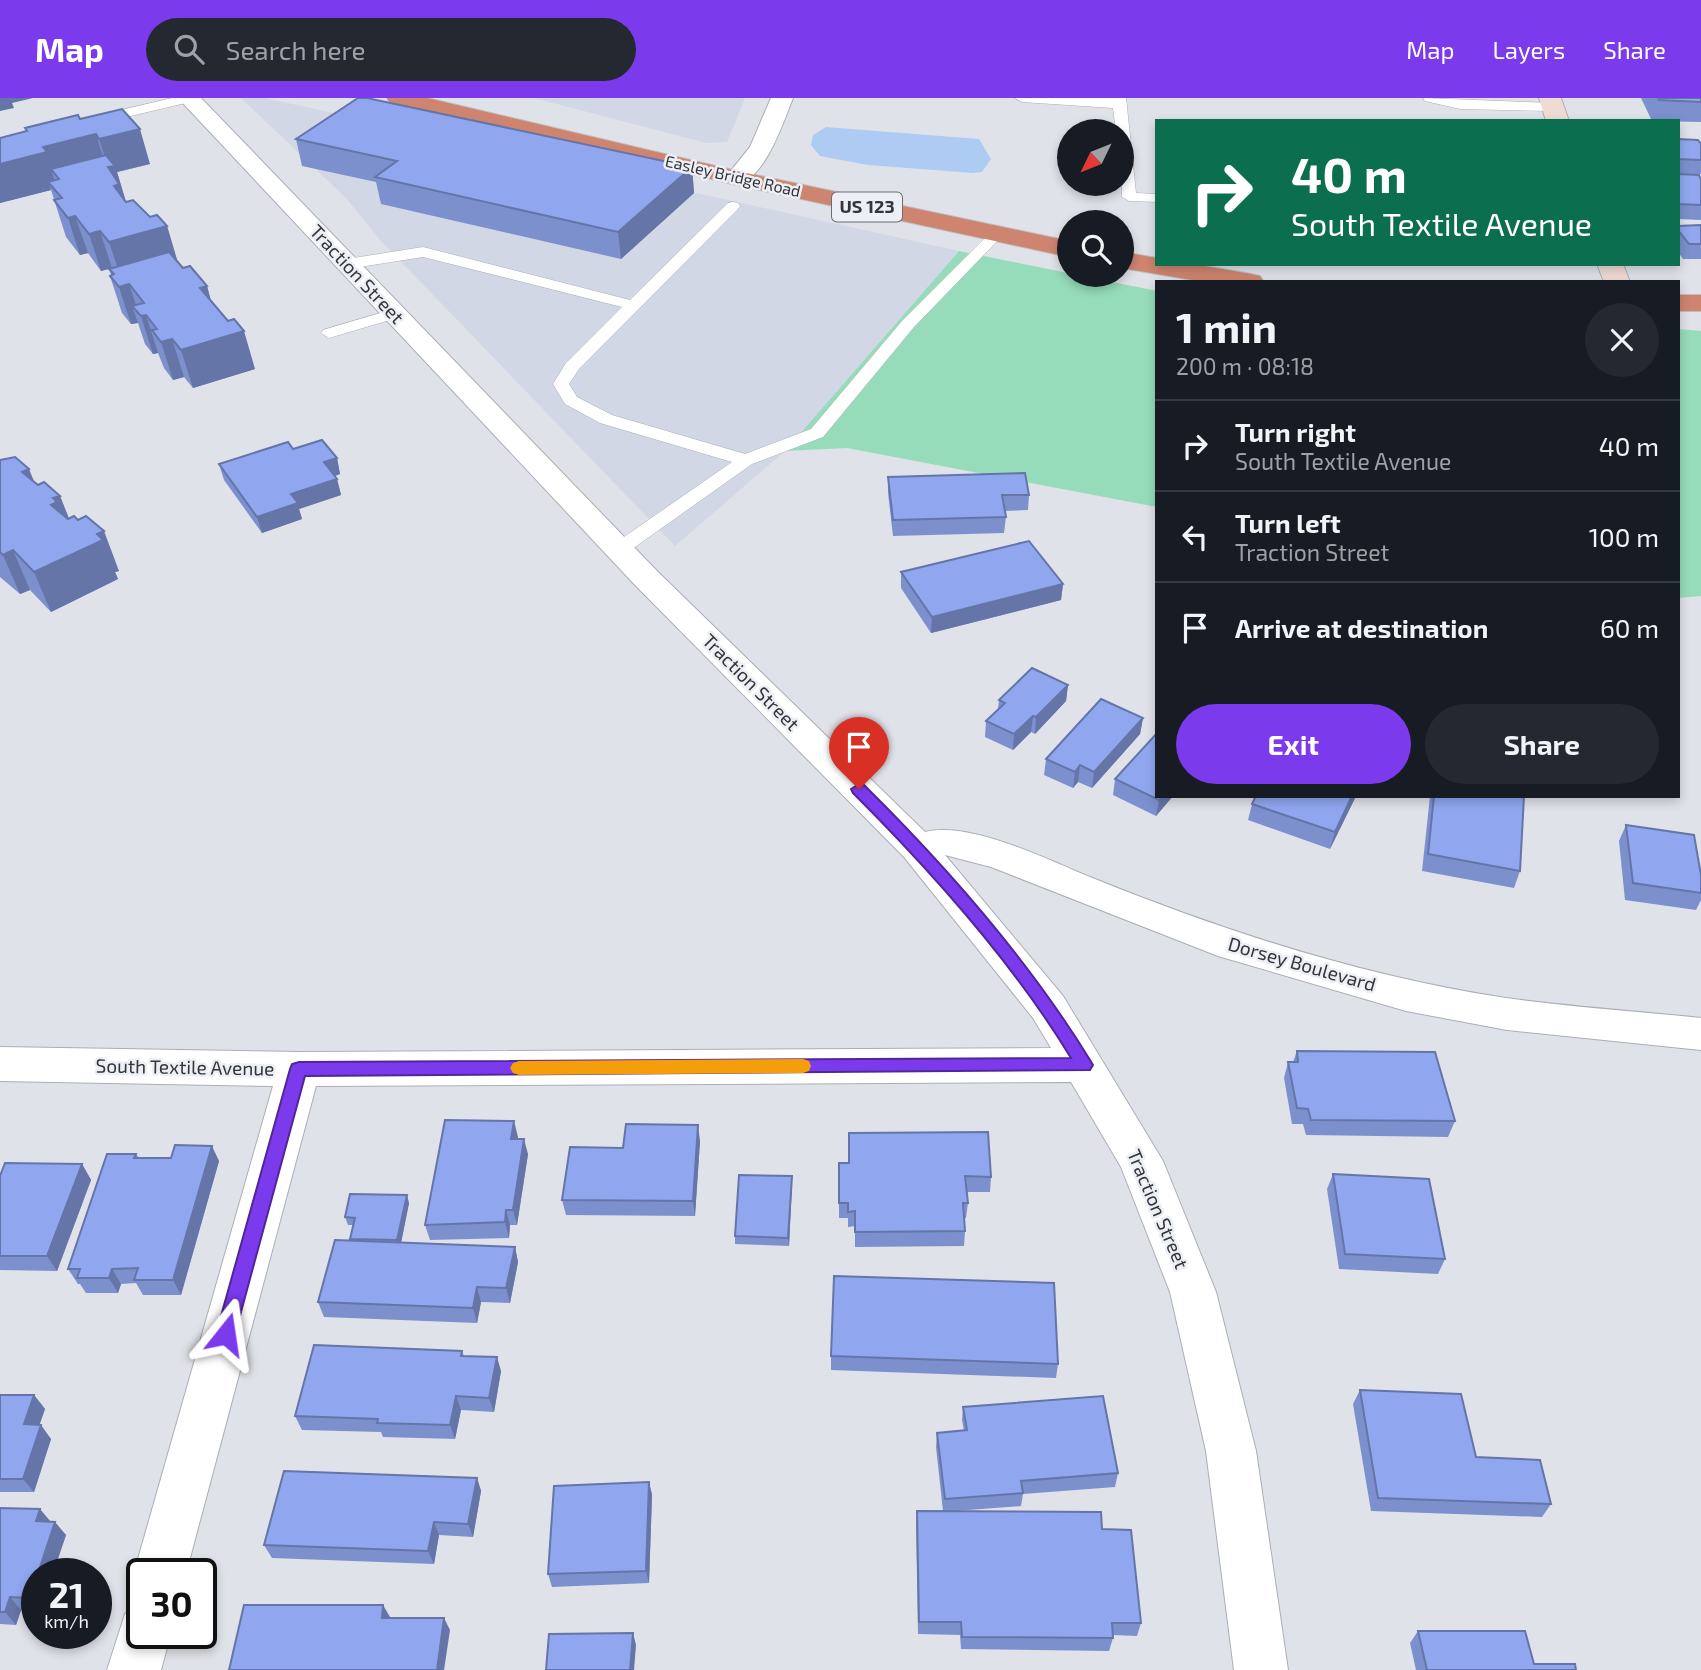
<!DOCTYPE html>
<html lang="en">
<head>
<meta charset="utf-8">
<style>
  body { margin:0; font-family:"Exo 2",sans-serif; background:#242831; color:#f1f3f6; height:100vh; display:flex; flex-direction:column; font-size:26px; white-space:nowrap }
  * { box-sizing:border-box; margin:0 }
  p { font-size:23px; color:#9ea1a6 }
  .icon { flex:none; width:38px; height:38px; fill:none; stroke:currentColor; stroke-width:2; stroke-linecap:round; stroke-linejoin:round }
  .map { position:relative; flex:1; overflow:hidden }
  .sheet { position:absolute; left:1155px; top:182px; width:525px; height:518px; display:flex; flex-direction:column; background:#171b24; border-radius:0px; box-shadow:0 4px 10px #0003 }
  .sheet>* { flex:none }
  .hud { position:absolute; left:1155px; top:21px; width:525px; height:147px; border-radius:0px; box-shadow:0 4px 10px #0003; background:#0b6e4f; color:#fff; overflow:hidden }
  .needle { width:46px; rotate:227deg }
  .fabs { position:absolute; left:1057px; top:21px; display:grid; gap:14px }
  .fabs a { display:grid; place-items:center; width:77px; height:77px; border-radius:50%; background:#171b24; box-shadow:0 4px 10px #0003; font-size:35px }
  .speed { position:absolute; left:21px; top:1460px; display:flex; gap:14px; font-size:35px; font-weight:700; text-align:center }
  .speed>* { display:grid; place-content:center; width:91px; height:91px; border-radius:50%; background:#171b24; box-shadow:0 4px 10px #0003; line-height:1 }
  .speed small { font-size:18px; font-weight:400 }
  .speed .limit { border:4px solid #111; border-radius:10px; background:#fff; color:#111 }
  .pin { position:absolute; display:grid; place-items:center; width:60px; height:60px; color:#fff; margin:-72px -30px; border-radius:50% 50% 50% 0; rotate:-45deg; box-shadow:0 0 7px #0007 }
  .pin .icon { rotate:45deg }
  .me { position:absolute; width:77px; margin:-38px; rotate:15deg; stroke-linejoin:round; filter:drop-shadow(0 0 5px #0008) }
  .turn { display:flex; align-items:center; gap:24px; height:147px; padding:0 21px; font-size:32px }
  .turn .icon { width:91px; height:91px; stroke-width:2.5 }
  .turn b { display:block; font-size:49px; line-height:60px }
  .round { display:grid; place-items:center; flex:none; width:74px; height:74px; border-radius:37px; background:#242831 }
  .head { display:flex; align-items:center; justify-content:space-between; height:119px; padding:0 21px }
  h1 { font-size:42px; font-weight:700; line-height:52px }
  .action { display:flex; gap:14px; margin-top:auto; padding:14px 21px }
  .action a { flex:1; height:80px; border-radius:42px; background:#7c3aed; color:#fff; font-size:28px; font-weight:700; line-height:80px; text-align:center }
  .action a+a { background:#242831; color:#f1f3f6 }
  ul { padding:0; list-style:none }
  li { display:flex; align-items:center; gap:21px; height:91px; padding:0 21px; border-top:2px solid #363941 }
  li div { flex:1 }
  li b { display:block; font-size:26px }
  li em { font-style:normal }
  header { display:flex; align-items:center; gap:42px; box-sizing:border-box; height:98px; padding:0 35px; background:#7c3aed; color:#fff }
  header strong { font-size:33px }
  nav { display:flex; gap:38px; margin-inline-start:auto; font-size:24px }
  .search { width:490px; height:63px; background:#242831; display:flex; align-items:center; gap:18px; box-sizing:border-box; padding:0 24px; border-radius:38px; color:#9ea1a6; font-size:26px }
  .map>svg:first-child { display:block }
</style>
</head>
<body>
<header>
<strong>Map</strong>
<div class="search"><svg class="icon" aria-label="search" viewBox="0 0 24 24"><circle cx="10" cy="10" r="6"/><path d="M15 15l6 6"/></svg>Search here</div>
<nav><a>Map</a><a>Layers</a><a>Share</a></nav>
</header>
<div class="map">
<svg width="1701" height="1572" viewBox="0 0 1701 1572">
  <rect width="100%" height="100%" fill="#e0e2e9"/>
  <!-- built -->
  <g fill="#d2d7e5">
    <polygon points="241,0 265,0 959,153 785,353 675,448 381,143 346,100"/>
    <polygon points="534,0 745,0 727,44 706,45"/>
  </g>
  <!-- green -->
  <g fill="#96dcbb">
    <polygon points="959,153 1157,193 1157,409 847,350 785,353"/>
    <polygon points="1678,231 1701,233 1701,498 1678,500"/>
  </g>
  <!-- water -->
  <polygon fill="#aecbf4" points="826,29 979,41 991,61 982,74 973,75 868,67 820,58 811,47 813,37"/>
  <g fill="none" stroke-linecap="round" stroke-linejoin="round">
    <defs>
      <g id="lane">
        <polygon points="172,0 196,0 194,3 97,26 90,22 92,19"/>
        <polygon points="1015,0 1126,0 1136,95 1157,96 1157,104 1129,103 1122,99 1122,33 1116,33 1113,10 1022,4"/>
        <polygon points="1423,0 1553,5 1560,9 1553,13 1460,11 1425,3"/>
        <polygon points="733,104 738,105 740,108 738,111 579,271 569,286 577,299 612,317 745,356 811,331 902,223 991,134 1001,134 1003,137 914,229 823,339 752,366 625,456 618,458 609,452 611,448 732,364 600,325 565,306 553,286 566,265 622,209 423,159 347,171 339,166 347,161 423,149 630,202 728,105"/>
        <polygon points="394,211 402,216 400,219 329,240 321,235 323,232"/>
      </g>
      <g id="street">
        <path d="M178,0H201L657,473L925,734C970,723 1046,761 1090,779C1223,833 1364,879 1506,900C1570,909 1636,913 1701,920V952L1507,932L1406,913L1218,858L991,769L945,757L1063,898L1163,1063L1216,1194L1256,1353L1288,1572H1234L1206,1353L1170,1194L1121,1069L1071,984L316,988L186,1475H142L141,1494L134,1475L273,988L0,983V949L299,954L1051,950L1033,920L904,759L635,487Z"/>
        <path d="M771,0H793C783,24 762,93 729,85L725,80L750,49Z"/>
        <polygon points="142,1509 142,1535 171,1535 161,1572 107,1572 125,1516"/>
      </g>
      <g id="secondary">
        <polygon points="1539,0 1561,0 1569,23 1546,23"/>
        <polygon points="1597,166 1623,166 1630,184 1604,184"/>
      </g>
      <g id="highway">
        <polygon points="387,0 427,0 737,73 1069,143 1069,159 737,87 390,5"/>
        <polygon points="1122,154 1157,160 1157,166 1193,166 1251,176 1260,178 1264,184 1204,184 1122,170"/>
        <rect x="1678" y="197" width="23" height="16"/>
      </g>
    </defs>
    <!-- lane casing -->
    <use href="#lane" stroke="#abaeb5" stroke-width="1"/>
    <!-- street casing -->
    <use href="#street" stroke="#abaeb5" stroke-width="2"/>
    <!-- secondary casing -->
    <use href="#secondary" stroke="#abaeb5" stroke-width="2"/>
    <!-- highway casing -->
    <use href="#highway" stroke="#bebebf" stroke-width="2"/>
    <!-- lane -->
    <use href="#lane" fill="#fff" fill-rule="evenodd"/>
    <!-- street -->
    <use href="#street" fill="#fff" fill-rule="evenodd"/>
    <!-- secondary -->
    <use href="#secondary" fill="#f0dad4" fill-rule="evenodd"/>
    <!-- highway -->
    <use href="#highway" fill="#ce846f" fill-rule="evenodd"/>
  </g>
  <!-- wall -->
  <g fill="#7c90ce">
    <polygon points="1641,0 1701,0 1701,24 1652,23"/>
    <polygon points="80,21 150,66 117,74 126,104 167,128 177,162 183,170 207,188 211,203 255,271 193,290 184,279 173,282 164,270 158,255 153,256 145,246 138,225 131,226 122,215 110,178 111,177 109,171 112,170 101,173 88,155 80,157 66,139 51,92 0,105 0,40 26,33 25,30"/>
    <polygon points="296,41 692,69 694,95 621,161 381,106 376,84 302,68"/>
    <polygon points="1678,41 1701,46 1701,76 1678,76"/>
    <polygon points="1678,76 1701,82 1701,122 1678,121"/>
    <polygon points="1701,127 1701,161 1683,161 1678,154 1678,128"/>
    <polygon points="293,351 337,360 340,376 335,378 337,381 341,397 299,411 302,421 262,435 224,382 219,366"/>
    <polygon points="0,362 38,387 60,398 69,420 119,473 115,474 118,481 51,514 30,492 20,496 0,479"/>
    <polygon points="888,379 1029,397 1028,412 1004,413 1006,419 1004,435 893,438 888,395"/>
    <polygon points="901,474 1063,486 1061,502 931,535 901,490"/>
    <polygon points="1068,587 1066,603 1035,636 1031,634 1013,652 985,639 986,623 998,611 999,602"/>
    <polygon points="1143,620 1140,636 1092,690 1078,684 1073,690 1044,677 1046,661"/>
    <polygon points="1115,681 1173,698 1156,718 1113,697"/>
    <polygon points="1356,698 1330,751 1248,722 1252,706"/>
    <polygon points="1430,698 1524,698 1520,773 1514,790 1422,773"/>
    <polygon points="1626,727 1701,777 1701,802 1696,812 1625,802 1619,743"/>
    <polygon points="1297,953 1455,1023 1448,1039 1306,1037 1303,1026 1292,1026 1284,980 1288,964 1293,964"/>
    <polygon points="518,1039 517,1041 528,1056 517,1127 510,1127 509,1140 430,1142 425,1127"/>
    <polygon points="700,1043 695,1118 566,1117 562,1102 623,1050"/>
    <polygon points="136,1056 139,1060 219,1063 181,1197 143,1197 136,1185 121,1186 118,1195 86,1195 80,1186 78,1186 68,1171"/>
    <polygon points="839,1065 991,1079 990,1094 967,1094 968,1105 966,1120 964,1120 965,1133 964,1148 855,1149 855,1128 848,1129 848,1120 839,1120"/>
    <polygon points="82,1066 91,1082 57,1173 0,1172 0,1078"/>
    <polygon points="1333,1076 1445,1161 1438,1176 1339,1171 1327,1091"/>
    <polygon points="792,1085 789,1148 735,1146 735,1138"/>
    <polygon points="409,1105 401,1145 515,1149 518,1164 510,1205 481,1204 477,1225 324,1219 318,1204 351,1143 353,1127 348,1127 345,1119"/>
    <polygon points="462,1253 464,1258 501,1273 494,1314 461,1312 455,1341 383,1339 381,1334 302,1332 295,1318"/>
    <polygon points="831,1258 1058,1266 1056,1280 831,1272"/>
    <polygon points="1360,1292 1476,1359 1551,1406 1542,1419 1371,1413 1353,1306"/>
    <polygon points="0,1297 34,1297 45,1311 39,1327 51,1341 34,1394 0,1394"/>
    <polygon points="963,1309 1118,1375 1115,1389 1023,1396 1021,1408 955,1413 1102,1431 1141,1525 1137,1538 1113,1537 1113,1540 1109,1553 961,1551 960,1537 918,1536 916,1426 917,1413 943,1413 936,1349 937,1335 964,1333 962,1322"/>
    <polygon points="477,1380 481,1393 473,1439 439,1437 434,1466 272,1460 264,1447"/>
    <polygon points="649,1384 652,1397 649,1485 552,1489 548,1476"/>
    <polygon points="0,1410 51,1424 66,1437 53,1475 37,1475 37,1513 21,1512 16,1527 0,1526"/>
    <polygon points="1418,1533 1534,1566 1576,1572 1416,1572 1410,1545"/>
  </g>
  <!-- shaded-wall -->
  <g fill="#6575a8">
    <polygon points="0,0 33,0 12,5 14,10 0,13"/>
    <polygon points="140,31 150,66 117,74 126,104 131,123 114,88 99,41"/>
    <polygon points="96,36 107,72 59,81 51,71 57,90 48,84 51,92 0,105 0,66 43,49"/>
    <polygon points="692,69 694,95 621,161 618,134"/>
    <polygon points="75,118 88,155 80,157 68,120"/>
    <polygon points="167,128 178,165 121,180 109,144"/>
    <polygon points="100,133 112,170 101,173 89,136"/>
    <polygon points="129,186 139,216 132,208 138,225 131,226 119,189"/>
    <polygon points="207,188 217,226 200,190"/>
    <polygon points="146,217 158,255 153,256 141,218"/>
    <polygon points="244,233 255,271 193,290 181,252"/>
    <polygon points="172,241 184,279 173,282 161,244"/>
    <polygon points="337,360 340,376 328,380 324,364"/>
    <polygon points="29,371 45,410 22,374"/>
    <polygon points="337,381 341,397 299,411 302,421 262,435 257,419 291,396"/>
    <polygon points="60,398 75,437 51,407 53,400"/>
    <polygon points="104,433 119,473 115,474 118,481 51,514 34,474 97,436"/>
    <polygon points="13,452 30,492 20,496 3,457"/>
    <polygon points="1063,486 1061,502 931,535 932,519"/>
    <polygon points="1068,587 1066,603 1035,636 1036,619"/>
    <polygon points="1033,618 1031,634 1013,652 1014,636"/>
    <polygon points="1143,620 1140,636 1092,690 1094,674"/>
    <polygon points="1080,667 1078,684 1073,690 1075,674"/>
    <polygon points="1162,698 1173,698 1156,718 1159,702"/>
    <polygon points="1352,698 1356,698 1330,751 1335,734"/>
    <polygon points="514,1023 518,1039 515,1056 511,1041"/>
    <polygon points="698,1027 700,1043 695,1118 693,1103"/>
    <polygon points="524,1041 528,1056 517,1127 513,1112"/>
    <polygon points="212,1048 219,1063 181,1197 173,1182"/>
    <polygon points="82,1066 91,1082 57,1173 47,1158"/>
    <polygon points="792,1078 792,1085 789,1148 788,1140"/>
    <polygon points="407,1097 409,1105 400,1150 397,1142"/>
    <polygon points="506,1112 510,1127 509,1140 505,1124"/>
    <polygon points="515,1149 518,1164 510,1205 506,1190"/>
    <polygon points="112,1171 121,1186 118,1195 109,1180"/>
    <polygon points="477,1189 481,1204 477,1225 473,1210"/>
    <polygon points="497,1259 501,1273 494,1314 489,1300"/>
    <polygon points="34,1297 45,1311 35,1340 24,1326"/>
    <polygon points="456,1298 461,1312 455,1341 450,1327"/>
    <polygon points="41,1327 51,1341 34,1394 23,1381"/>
    <polygon points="477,1380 481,1393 473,1439 468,1426"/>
    <polygon points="649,1384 652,1397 649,1485 646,1473"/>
    <polygon points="40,1411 51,1424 36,1423"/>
    <polygon points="55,1424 66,1437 53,1475 38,1475"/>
    <polygon points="434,1424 439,1437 434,1466 428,1453"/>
    <polygon points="37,1479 37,1508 30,1500"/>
    <polygon points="10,1499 21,1512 16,1527 5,1514"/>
    <polygon points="383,1507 390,1519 382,1520"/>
    <polygon points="444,1520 450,1532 444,1572 437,1572"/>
    <polygon points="633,1535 636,1547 634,1572 630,1572"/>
  </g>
  <!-- building -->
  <g fill="#90a7f0" stroke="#6575a8" stroke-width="2">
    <polygon points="358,0 367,0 692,69 618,134 375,79 397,63 296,41"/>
    <polygon points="1658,0 1701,0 1701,4 1659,2"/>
    <polygon points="122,11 140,31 99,41 96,36 43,49 47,54 0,66 0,40 27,33 25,30 78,17 80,21"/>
    <polygon points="1678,41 1698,42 1701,46 1701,62 1678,61"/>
    <polygon points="106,57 115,68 108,69 119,86 114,88 126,104 133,102 150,119 157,117 167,128 109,144 100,133 89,136 75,118 68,120 54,102 62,100 48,84 59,81 51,71"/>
    <polygon points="1678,76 1699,77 1701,82 1701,107 1678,106"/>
    <polygon points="1701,127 1701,146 1689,146 1678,132 1678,128"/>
    <polygon points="169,154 183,170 190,168 207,188 200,190 228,223 234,221 244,233 181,252 172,241 161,244 152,232 157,231 146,217 141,218 132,208 144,205 129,186 119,189 110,178 114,176 109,171"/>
    <polygon points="322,342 337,360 324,364 337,381 291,396 298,405 257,419 219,366 288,344 293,351"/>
    <polygon points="15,359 29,371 22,374 38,387 44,384 60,398 53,400 57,404 51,407 68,421 74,418 78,422 86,418 104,433 97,436 103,442 34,474 13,452 3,457 0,454 0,362"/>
    <polygon points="1025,375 1029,397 1002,397 1006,419 893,422 888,379"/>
    <polygon points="1029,443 1063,486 932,519 901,474"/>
    <polygon points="1032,570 1068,587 1036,619 1033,618 1014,636 986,623 1005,605 999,602"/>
    <polygon points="1101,601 1143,620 1094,674 1080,667 1075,674 1046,661"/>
    <polygon points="1157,635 1157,698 1162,698 1159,702 1115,681"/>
    <polygon points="1256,698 1352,698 1335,734 1252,706"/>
    <polygon points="1434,698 1524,698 1520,773 1428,756"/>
    <polygon points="1626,727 1694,737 1701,777 1701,795 1633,785"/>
    <polygon points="1297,953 1435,954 1455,1023 1311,1022 1308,1011 1297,1010 1288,964 1298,964"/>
    <polygon points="445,1022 514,1023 511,1041 524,1041 513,1112 506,1112 505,1124 425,1127"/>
    <polygon points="626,1026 698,1027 693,1103 562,1102 570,1049 623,1050"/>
    <polygon points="988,1034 991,1079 965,1078 968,1105 963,1105 965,1133 855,1134 855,1113 848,1114 848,1105 839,1105 839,1065 849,1065 849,1035"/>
    <polygon points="175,1047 212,1048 173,1182 134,1182 138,1170 112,1171 109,1180 77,1180 80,1171 68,1171 107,1056 136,1056 134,1060 171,1060"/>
    <polygon points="5,1065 82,1066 47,1158 0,1158 0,1078"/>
    <polygon points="1333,1076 1429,1081 1445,1161 1345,1156"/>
    <polygon points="739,1077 792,1078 788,1140 735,1138"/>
    <polygon points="350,1096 407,1097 397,1142 350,1141 355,1120 345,1119"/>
    <polygon points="335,1142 515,1149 506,1190 477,1189 473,1210 318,1204"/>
    <polygon points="834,1178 1054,1185 1058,1266 831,1258"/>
    <polygon points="314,1247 462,1253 461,1258 497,1259 489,1300 456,1298 450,1327 377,1325 378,1321 295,1318"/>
    <polygon points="1360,1292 1461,1296 1476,1359 1540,1362 1551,1406 1378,1400"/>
    <polygon points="0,1297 34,1297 24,1326 41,1327 23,1381 0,1381"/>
    <polygon points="1103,1298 1118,1375 1021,1383 1023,1395 945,1401 937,1335 967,1332 963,1309"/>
    <polygon points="284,1373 477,1380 468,1426 434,1424 428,1453 264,1447"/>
    <polygon points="649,1384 646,1473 548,1476 554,1388"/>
    <polygon points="0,1410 40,1411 36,1423 55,1424 38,1475 37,1475 37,1479 30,1500 10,1499 5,1514 0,1514"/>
    <polygon points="917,1413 1101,1414 1102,1431 1131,1432 1141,1525 1112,1525 1113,1540 962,1539 961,1524 919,1524"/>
    <polygon points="244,1507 383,1507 382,1520 444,1520 437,1572 229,1572"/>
    <polygon points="1418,1533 1525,1533 1534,1566 1575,1566 1576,1572 1427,1572"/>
    <polygon points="633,1535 630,1572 546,1572 549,1536"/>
  </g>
  <!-- route -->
  <path fill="#7c3aed" stroke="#51269a" stroke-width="2" d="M859,686L864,687C948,770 1028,861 1090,962L1093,967L1090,972L305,978L235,1236L233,1243L226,1245L219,1243L216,1236L290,971L292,966L299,964L1071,960C1014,866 931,773 853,695L851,691Z"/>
  <!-- slow -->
  <polygon fill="#f59e0b" points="803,961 809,963 811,968 809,973 803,975 519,977 513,975 510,970 513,965 519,963"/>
  <g text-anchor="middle" stroke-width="5" stroke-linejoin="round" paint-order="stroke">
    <!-- far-street labels -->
    <g font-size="16" fill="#343538" stroke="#edeff7">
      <text transform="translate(733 78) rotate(13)" y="6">Easley Bridge Road</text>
    </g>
    <!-- shield labels -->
    <rect fill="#edeff7" stroke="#6c6d71" stroke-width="2" x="832" y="94.5" width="70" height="29" rx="5"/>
    <g font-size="18" font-weight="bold" fill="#343538">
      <text x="867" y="115">US 123</text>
    </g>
    <!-- street labels -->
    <g font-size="19" fill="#343538" stroke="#edeff7">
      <text transform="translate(357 176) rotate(47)" y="7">Traction Street</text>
      <text transform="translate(751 584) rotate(45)" y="7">Traction Street</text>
      <text transform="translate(1302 866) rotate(16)" y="7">Dorsey Boulevard</text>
      <text transform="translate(185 969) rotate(1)" y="7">South Textile Avenue</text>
      <text transform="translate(1158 1111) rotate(67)" y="7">Traction Street</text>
    </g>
  </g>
</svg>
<div class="fabs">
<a><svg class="needle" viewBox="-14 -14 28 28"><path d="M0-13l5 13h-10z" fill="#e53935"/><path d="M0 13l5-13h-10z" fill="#9ea1a6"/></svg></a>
<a><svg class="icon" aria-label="search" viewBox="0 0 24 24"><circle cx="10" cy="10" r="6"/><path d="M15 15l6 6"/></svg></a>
</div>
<div class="speed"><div>21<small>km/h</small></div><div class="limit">30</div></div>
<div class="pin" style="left:859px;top:691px;background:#d93025"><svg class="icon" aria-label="arrive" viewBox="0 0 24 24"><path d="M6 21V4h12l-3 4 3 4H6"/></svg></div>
<svg class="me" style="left:226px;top:1236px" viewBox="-20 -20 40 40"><path d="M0-17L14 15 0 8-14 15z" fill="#7c3aed" stroke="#fff" stroke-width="4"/></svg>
<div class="hud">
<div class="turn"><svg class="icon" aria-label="right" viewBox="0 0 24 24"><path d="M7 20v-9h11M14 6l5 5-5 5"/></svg><div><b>40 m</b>South Textile Avenue</div></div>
</div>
<section class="sheet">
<div class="head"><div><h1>1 min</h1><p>200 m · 08:18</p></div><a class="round"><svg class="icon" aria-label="close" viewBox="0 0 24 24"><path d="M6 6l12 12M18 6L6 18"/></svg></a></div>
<ul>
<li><svg class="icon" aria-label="right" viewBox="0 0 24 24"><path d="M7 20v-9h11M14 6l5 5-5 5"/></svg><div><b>Turn right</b><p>South Textile Avenue</p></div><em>40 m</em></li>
<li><svg class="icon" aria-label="left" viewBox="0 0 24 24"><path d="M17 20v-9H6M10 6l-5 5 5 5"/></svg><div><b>Turn left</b><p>Traction Street</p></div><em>100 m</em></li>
<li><svg class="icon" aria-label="arrive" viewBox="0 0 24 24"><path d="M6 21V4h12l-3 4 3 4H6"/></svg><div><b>Arrive at destination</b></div><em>60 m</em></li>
</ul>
<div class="action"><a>Exit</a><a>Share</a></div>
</section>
</div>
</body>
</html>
